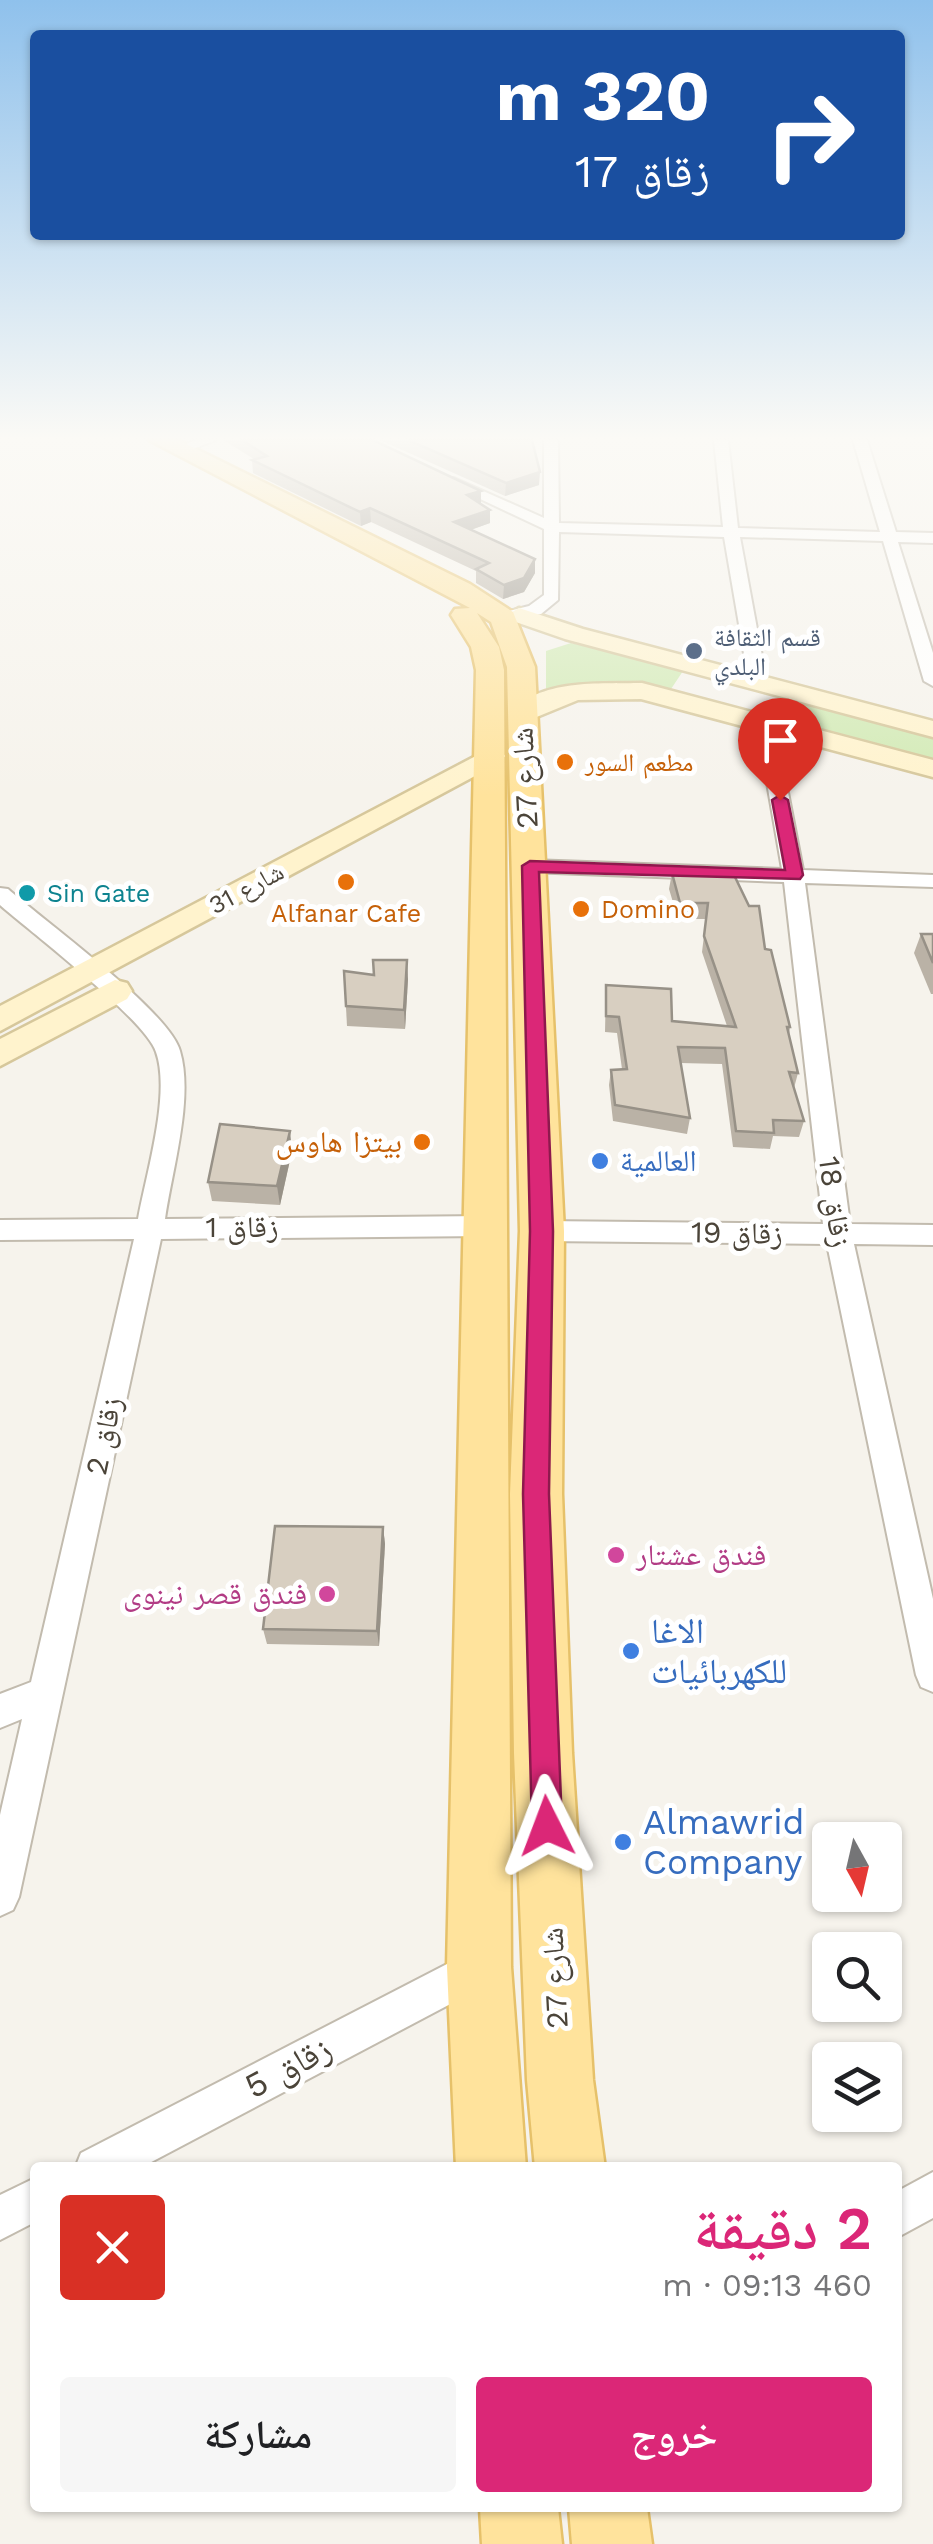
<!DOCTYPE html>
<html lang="ar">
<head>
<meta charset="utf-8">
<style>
  body { margin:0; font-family:"Work Sans","Noto Naskh Arabic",sans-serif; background:#f6f6f6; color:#202124; direction:rtl; height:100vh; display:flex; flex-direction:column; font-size:38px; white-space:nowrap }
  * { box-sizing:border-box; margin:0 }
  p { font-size:32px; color:#757577 }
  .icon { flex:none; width:55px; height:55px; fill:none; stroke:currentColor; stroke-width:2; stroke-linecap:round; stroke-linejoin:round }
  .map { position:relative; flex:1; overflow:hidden; direction:ltr }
  .details { position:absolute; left:30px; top:2162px; width:872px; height:350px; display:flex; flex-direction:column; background:#fff; border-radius:10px; box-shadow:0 2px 8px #0004; direction:rtl }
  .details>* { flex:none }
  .banner { position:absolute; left:30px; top:30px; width:875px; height:210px; border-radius:10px; box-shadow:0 2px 8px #0004; direction:rtl; background:#1a4fa0; color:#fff; overflow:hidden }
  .needle { width:65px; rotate:172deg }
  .tools { position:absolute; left:812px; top:1822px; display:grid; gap:20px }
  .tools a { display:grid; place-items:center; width:90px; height:90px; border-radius:10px; background:#fff; box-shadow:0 2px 8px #0004; font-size:50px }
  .pin { position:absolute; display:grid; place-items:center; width:85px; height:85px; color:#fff; margin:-102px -42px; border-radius:50% 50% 50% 0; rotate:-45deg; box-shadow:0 0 10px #0007 }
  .pin .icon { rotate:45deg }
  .me { position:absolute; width:110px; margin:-55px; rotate:357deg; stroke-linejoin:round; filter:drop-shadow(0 0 8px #0008) }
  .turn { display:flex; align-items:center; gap:35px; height:210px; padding:0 30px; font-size:45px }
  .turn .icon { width:130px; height:130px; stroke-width:2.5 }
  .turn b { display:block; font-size:70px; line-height:85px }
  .round { display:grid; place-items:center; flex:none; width:105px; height:105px; border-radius:10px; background:#f6f6f6 }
  .overview { display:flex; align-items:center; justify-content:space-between; height:170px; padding:0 30px }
  h1 { font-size:60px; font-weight:600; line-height:75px; color:#db2777 }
  .primary-button { display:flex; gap:20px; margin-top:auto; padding:20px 30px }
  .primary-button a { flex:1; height:115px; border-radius:10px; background:#db2777; color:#fff; font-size:40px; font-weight:600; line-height:115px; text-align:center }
  .primary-button a+a { background:#f6f6f6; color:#202124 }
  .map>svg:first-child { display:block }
</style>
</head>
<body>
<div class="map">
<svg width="933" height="2544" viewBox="0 0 933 2544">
  <rect width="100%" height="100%" fill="#f6f3ec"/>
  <!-- green -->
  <g fill="#d2eab5">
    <polygon points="571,643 685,668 669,692 638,686 546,691 546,651"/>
    <polygon points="777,695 933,734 933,759 779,721"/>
  </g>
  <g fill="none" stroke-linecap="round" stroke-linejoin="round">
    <defs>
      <g id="street">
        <polygon points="195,440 216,440 180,454 173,450"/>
        <polygon points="544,440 558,440 559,523 723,527 714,440 728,440 738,528 880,532 853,440 867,440 896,532 933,533 933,543 898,542 933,653 933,686 924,681 883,541 740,537 767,683 758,688 749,683 724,537 559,532 558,600 541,614 497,622 497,614 529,606 544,595 544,529 442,481 454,478 544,518"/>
        <polygon points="766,719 775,725 803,870 933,875 933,887 805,883 850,1224 933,1225 933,1245 854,1244 933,1599 933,1692 921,1687 916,1675 827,1244 542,1241 533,1238 529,1231 533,1224 542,1221 823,1224 784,882 530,872 520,866 530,860 782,869 757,725"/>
        <path d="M0,888L8,889C44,921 169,1011 180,1051C194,1098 172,1170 165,1219L485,1216L494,1219L498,1226L494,1233L485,1236L161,1239L19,1897L13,1910L0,1916V1815L22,1719L0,1728V1694L31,1682L134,1239L0,1240V1220L138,1219C146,1174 171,1094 156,1052C146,1020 31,932 0,905Z"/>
        <polygon points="478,1948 492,1954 498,1968 492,1982 140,2168 75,2168 81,2153"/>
        <polygon points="933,2172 933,2218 898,2237 898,2191"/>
        <polygon points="35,2178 35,2222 0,2240 0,2195"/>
      </g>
      <g id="secondary">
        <polygon points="519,608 583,629 933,721 933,737 565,639 510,620 507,615"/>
        <path d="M642,683L933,760V777L641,699L578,700L522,723L509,715C538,678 600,684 642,683Z"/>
        <polygon points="491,748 501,750 505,756 501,762 0,1031 0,1006"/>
        <polygon points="115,980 127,983 132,991 127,999 0,1066 0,1039"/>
      </g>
      <g id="primary">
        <polygon points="149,440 178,440 470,584 513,612 535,667 564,1231 562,1494 572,1753 593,2080 605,2168 535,2168 527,2080 514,1753 510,1494 520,1231 507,667 491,622 477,613 499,647 504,670 511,1967 526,2168 456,2168 447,1967 476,670 471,647 451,615 455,609 470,608"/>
        <polygon points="480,2508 558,2508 562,2544 482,2544"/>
        <polygon points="569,2508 647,2508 652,2544 572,2544"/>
      </g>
    </defs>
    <!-- street casing -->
    <use href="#street" stroke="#c2bbae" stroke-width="4"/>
    <!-- secondary casing -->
    <use href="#secondary" stroke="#d6c79b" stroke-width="5"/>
    <!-- primary casing -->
    <use href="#primary" stroke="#e6c16a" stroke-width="5"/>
    <!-- street -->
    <use href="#street" fill="#fff" fill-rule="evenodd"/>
    <!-- secondary -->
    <use href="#secondary" fill="#fff3cd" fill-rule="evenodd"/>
    <!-- primary -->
    <use href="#primary" fill="#ffe39c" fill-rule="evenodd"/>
  </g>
  <!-- wall -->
  <g fill="#bab2a6">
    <polygon points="223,440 373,440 481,504 490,523 470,530 535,573 524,592 503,599 476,583 476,571 371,522 361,526 253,473 252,460 254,459"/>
    <polygon points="380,440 532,440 539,485 505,496"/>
    <polygon points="672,873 765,949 790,1027 789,1035 798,1073 794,1088 804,1121 799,1137 773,1136 770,1149 733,1147 722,1064 680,1063 690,1118 687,1134 613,1121 609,1085 611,1070 622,1069 617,1033 605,1032 606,985 672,1021 727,1026 702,952 706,919 678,919 669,889"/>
    <polygon points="921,934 933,934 933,994 931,994 914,953"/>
    <polygon points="344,971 408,979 405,1029 347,1026"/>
    <polygon points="292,1151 280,1205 212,1201 208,1182"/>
    <polygon points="383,1527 385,1544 379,1646 267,1644 263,1629"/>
  </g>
  <!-- shaded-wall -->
  <g fill="#979187">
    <polygon points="540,472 539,485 505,496 506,483"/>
    <polygon points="481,491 481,504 467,495"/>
    <polygon points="370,508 371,522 361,526 360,512"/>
    <polygon points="490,510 490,523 454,536 454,522"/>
    <polygon points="535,559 535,573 524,592 503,599 504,585"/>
    <polygon points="407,960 408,979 405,1029 404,1010"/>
    <polygon points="290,1131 292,1151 280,1205 277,1186"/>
    <polygon points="383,1527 385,1544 379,1646 377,1631"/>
  </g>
  <!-- building -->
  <g fill="#d8cfc1" stroke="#979187" stroke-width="2.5">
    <polygon points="242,440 373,440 481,491 467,495 490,510 454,522 535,559 524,578 504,585 476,569 489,563 370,508 360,512 252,460 267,456"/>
    <polygon points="408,440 532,440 540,472 506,483"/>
    <polygon points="672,873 734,875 749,906 759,906 765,949 771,950 790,1027 787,1027 798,1073 789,1072 804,1121 773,1120 774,1133 736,1131 725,1048 678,1047 690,1118 615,1105 611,1070 627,1069 619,1017 606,1016 606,985 671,989 672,1021 736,1027 704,936 708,903 680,903"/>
    <polygon points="921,934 933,934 933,963"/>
    <polygon points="373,960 407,960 404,1010 346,1006 344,971 374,975"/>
    <polygon points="220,1124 290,1131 277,1186 208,1182"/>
    <polygon points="275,1526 383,1527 377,1631 263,1629"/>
  </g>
  <!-- sky -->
  <linearGradient id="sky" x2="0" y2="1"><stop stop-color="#8fc1ec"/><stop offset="0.55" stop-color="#fbfaf6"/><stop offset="1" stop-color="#fbfaf6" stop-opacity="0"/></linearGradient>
  <rect width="933" height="796" fill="url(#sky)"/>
  <!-- route -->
  <polygon fill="#db2777" stroke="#8e194d" stroke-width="2.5" points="780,795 788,800 803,875 800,879 539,872 553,1231 549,1494 562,1826 557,1836 547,1841 536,1836 532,1826 523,1494 530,1231 522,866 530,861 785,870 772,800"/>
  <!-- markers -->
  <circle fill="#5c6f8a" stroke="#fff" stroke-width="4" cx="694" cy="651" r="10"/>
  <g fill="#e8710a" stroke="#fff" stroke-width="4">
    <circle cx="565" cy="762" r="10"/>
    <circle cx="346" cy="882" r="10"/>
    <circle cx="581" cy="909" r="10"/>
    <circle cx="422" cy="1142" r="10"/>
  </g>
  <circle fill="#0f9aa8" stroke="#fff" stroke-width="4" cx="27" cy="893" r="10"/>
  <g fill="#3f7fe0" stroke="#fff" stroke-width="4">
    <circle cx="600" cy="1161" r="10"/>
    <circle cx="631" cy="1651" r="10"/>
    <circle cx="623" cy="1842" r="10"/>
  </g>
  <g fill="#d1479c" stroke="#fff" stroke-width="4">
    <circle cx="616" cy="1555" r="10"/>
    <circle cx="327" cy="1594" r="10"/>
  </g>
  <g text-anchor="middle" stroke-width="10" stroke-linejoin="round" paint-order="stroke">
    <!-- far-service labels -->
    <g font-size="25" fill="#4e5e75" stroke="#fff" text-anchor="start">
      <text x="714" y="646">قسم الثقافة<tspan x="714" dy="29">البلدي</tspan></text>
    </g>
    <!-- far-food labels -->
    <g font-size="25" fill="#c56008" stroke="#fff" text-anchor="start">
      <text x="585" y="771">مطعم السور</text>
      <text x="601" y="918">Domino</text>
      <text x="346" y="922" text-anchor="middle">Alfanar Cafe</text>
    </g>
    <!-- far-street labels -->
    <g font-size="25" fill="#4b4439" stroke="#fff">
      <text transform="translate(246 888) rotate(-28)" y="9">شارع 31</text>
    </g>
    <!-- far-culture labels -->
    <g font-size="25" fill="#0d838f" stroke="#fff" text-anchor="start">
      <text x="47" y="902">Sin Gate</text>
    </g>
    <!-- street labels -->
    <g font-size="30" fill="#4b4439" stroke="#fff">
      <text transform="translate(525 778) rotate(-93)" y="10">شارع 27</text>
      <text transform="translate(835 1202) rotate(82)" y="10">زقاق 18</text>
      <text x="242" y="1237">زقاق 1</text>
      <text transform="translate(737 1233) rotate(1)" y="10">زقاق 19</text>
      <text transform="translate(104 1436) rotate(-78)" y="10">زقاق 2</text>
      <text transform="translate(555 1978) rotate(-93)" y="10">شارع 27</text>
    </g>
    <!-- food labels -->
    <g font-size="30" fill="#c56008" stroke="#fff" text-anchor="end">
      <text x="402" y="1152">بيتزا هاوس</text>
    </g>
    <!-- shop labels -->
    <g font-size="30" fill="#366cbe" stroke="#fff" text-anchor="start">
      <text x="620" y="1171">العالمية</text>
    </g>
    <!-- hotel labels -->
    <g font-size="30" fill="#b23c85" stroke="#fff" text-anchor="start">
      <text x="636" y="1565">فندق عشتار</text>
      <text x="307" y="1604" text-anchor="end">فندق قصر نينوى</text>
    </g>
    <!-- near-shop labels -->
    <g font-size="35" fill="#366cbe" stroke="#fff" text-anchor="start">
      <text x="651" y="1643">الاغا<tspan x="651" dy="40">للكهربائيات</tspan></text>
      <text x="643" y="1834">Almawrid<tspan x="643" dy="40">Company</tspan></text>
    </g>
    <!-- near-street labels -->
    <g font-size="35" fill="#4b4439" stroke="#fff">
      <text transform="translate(288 2067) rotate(-28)" y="12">زقاق 5</text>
    </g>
  </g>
</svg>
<div class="tools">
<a><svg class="needle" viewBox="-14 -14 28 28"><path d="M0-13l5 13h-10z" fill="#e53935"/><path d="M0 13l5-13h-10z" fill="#757577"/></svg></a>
<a><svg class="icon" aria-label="search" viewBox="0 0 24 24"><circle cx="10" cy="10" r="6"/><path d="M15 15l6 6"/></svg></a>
<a><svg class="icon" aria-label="layers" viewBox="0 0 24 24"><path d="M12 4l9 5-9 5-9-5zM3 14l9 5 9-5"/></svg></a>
</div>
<div class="pin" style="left:780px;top:800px;background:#d93025"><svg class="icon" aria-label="arrive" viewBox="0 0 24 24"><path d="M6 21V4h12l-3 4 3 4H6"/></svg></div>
<svg class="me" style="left:547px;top:1826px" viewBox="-20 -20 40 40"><path d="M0-17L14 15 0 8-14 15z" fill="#db2777" stroke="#fff" stroke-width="4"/></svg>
<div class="banner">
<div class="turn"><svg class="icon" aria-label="right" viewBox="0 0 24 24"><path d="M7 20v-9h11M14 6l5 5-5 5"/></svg><div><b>320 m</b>زقاق 17</div></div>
</div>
<section class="details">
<div class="overview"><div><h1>2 دقيقة</h1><p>460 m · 09:13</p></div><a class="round" style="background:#d93025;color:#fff"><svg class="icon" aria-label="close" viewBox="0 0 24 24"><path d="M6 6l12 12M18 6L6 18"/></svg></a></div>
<div class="primary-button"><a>خروج</a><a>مشاركة</a></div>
</section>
</div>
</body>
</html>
